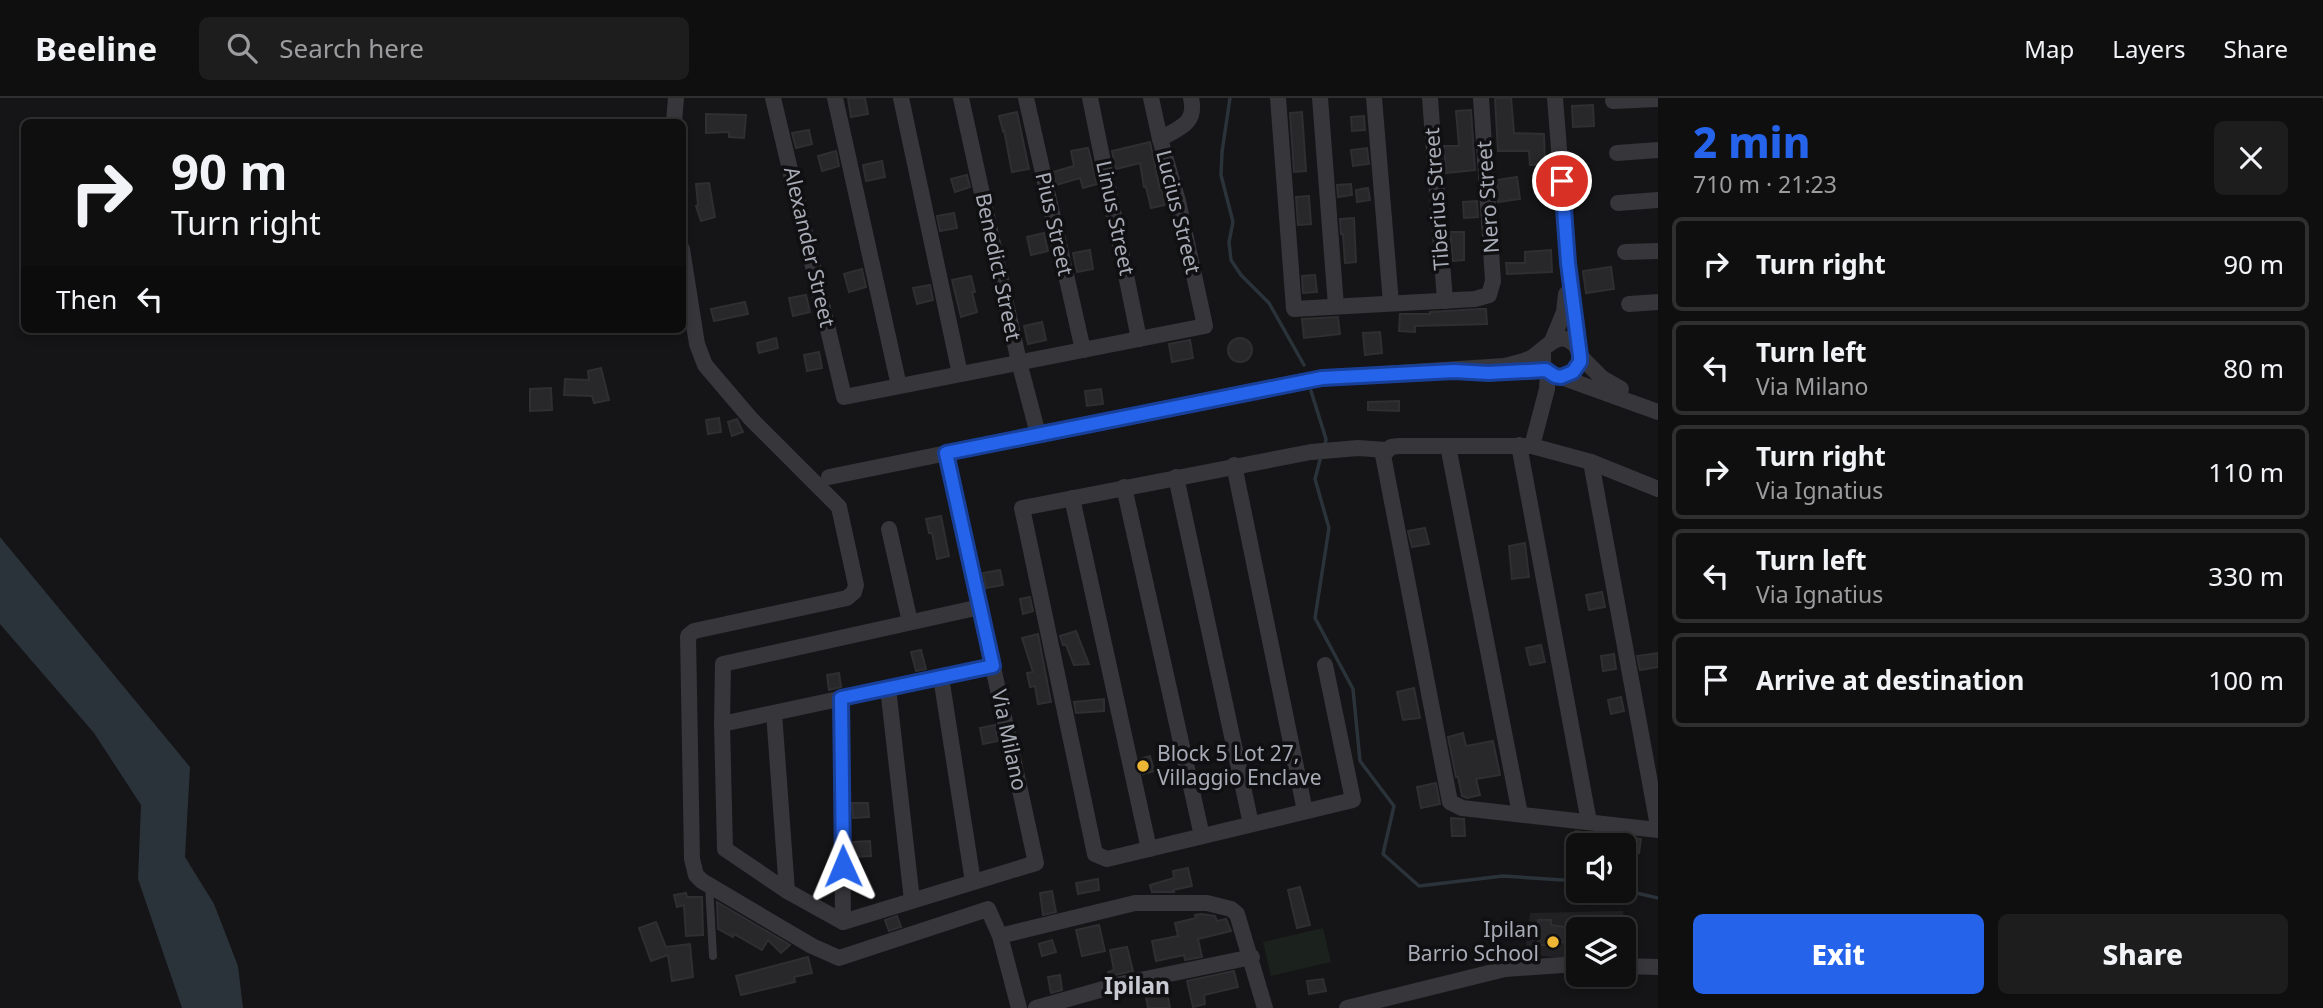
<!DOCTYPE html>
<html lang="en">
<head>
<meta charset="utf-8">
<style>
  body { margin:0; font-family:"Noto Sans",sans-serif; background:#1e1d1e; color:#f1f3f6; height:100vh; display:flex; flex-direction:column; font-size:26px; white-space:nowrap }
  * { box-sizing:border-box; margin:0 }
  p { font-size:23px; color:#9c9c9f }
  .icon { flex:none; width:38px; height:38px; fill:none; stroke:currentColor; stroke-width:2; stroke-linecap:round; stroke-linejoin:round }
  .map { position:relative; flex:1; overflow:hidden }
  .side { display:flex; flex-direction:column; background:#100f10; width:665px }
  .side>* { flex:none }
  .guide { position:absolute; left:21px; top:21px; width:665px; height:214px; border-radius:10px; box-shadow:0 4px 10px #0003,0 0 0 2px #302f30; background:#100f10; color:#f1f3f6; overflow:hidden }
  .buttons { position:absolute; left:1566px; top:735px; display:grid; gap:14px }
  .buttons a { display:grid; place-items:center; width:70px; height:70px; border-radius:10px; background:#100f10; box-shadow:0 4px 10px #0003,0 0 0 2px #302f30; font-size:35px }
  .pin { position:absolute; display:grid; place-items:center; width:60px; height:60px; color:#fff; margin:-30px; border:4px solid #fff; border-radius:50%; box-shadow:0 2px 7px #0007 }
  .me { position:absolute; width:77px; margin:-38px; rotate:359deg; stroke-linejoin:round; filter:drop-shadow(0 0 5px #0008) }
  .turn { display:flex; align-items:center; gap:24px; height:147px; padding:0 35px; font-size:32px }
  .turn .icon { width:91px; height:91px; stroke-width:2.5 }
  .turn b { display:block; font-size:49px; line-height:60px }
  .then { display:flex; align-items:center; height:66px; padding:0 35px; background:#0003; gap:14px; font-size:26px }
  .round { display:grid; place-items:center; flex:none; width:74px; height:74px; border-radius:10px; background:#1e1d1e }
  .summary { display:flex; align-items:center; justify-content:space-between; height:119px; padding:0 35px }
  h1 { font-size:42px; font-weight:800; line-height:52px; color:#2563eb }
  .action { display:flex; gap:14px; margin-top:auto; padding:14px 35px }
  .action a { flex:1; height:80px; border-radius:10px; background:#2563eb; color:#fff; font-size:28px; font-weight:800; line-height:80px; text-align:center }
  .action a+a { background:#1e1d1e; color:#f1f3f6 }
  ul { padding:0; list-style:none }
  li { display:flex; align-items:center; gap:21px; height:94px; margin:0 14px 10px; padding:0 21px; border:4px solid #302f30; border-radius:10px }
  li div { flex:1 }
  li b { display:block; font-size:26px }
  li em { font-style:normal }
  header { display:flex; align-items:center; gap:42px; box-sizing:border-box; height:98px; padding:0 35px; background:#100f10; border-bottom:2px solid #302f30 }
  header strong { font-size:33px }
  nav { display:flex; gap:38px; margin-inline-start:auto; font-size:24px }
  .search { width:490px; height:63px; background:#1e1d1e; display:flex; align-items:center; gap:18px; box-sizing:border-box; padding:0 24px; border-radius:10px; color:#9c9c9f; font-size:26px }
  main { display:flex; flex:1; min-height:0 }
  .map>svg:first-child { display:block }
</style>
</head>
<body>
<header>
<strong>Beeline</strong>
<div class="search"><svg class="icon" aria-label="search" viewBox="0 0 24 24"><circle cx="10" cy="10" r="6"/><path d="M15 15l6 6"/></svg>Search here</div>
<nav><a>Map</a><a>Layers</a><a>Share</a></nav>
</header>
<main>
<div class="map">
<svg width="1658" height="910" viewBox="0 0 1658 910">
  <rect width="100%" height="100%" fill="#151416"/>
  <!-- built -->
  <polygon fill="#212123" points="1623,813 1628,861 1624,861 1624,831 1578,831 1578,862 1525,856 1530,815"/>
  <!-- green -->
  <polygon fill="#1b211c" points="1323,830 1331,864 1271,878 1263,844"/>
  <!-- water -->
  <polygon fill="#2b333a" points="0,439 190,669 185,759 214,806 238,868 243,910 182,910 138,781 141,707 94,635 0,526"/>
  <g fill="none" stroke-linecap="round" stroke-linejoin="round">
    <!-- stream -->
    <g stroke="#2b333a" stroke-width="3.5">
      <polyline points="1230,0 1222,54 1221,77 1233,124 1229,144 1231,162 1241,177 1269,205 1304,267"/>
      <polyline points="1311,293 1326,341 1325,347"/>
      <polyline points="1321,358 1315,381 1329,430 1315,520 1353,591 1360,663 1394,708 1383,756 1419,788 1503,778 1578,783"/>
      <polyline points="1624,792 1658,800"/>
    </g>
  </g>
  <!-- building -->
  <g fill="#28272a" stroke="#2f2f32" stroke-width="2">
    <polygon points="848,0 865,0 868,16 851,19"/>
    <polygon points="1495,0 1511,0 1514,35 1544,36 1545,66 1530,67 1529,53 1498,53"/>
    <polygon points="1593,7 1594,28 1573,29 1572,8"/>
    <polygon points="1471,12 1475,72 1446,75 1444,48 1459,48 1456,13"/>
    <polygon points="1017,14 1029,71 1012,74 1004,32 1003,33 999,18"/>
    <polygon points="1302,14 1306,73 1294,74 1290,15"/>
    <polygon points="706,16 746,17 744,40 729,39 729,34 706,35"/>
    <polygon points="1364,18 1365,32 1352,33 1351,19"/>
    <polygon points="809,32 812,46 796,50 792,35"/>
    <polygon points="1150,44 1160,92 1162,92 1165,107 1151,110 1146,89 1144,89 1140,65 1116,71 1112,53"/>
    <polygon points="1088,50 1097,86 1083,90 1080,80 1056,87 1053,74 1074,68 1071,53"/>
    <polygon points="1367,50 1369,66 1353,68 1351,52"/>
    <polygon points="836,53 839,68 822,73 818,58"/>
    <polygon points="882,63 885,79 866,83 863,67"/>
    <polygon points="967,77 970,89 955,94 951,81"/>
    <polygon points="1517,79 1520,101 1498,104 1497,82"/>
    <polygon points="709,85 715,119 701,123 696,108 698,107 696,86"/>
    <polygon points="1351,86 1352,97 1338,99 1337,87"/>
    <polygon points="1368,90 1370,102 1357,104 1356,92"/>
    <polygon points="1309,98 1311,126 1298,127 1296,99"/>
    <polygon points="1477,103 1478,119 1464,120 1463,104"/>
    <polygon points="954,115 957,130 940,133 937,118"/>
    <polygon points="1354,120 1356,164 1345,165 1343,136 1341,136 1340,121"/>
    <polygon points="1450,134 1464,134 1464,162 1453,163"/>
    <polygon points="1044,135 1048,153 1031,157 1027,139"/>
    <polygon points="1090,152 1093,171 1077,174 1073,155"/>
    <polygon points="1551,152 1552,174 1507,176 1506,165 1525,165 1525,154"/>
    <polygon points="1611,169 1614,191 1586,195 1583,173"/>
    <polygon points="862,171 866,189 849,194 844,176"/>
    <polygon points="1315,177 1317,194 1303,195 1302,178"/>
    <polygon points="971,178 975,194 972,194 977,214 961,219 952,182"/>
    <polygon points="930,187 933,202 917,206 913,190"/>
    <polygon points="806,197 810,214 793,218 789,200"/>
    <polygon points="745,204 748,216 714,223 711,211"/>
    <polygon points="1479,211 1486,211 1487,226 1415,228 1415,234 1399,233 1400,216 1430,216 1430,214"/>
    <polygon points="1338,219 1340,236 1304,240 1302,221"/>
    <polygon points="1042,224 1046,242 1028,246 1024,228"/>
    <polygon points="1380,234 1382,255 1365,257 1363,235"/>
    <circle cx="1240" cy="252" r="12"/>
    <polygon points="776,240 778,250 759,255 757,245"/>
    <polygon points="1190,242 1193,260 1172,264 1169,246"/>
    <polygon points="819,254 822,270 807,273 804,257"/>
    <polygon points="601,270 609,302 594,305 592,298 564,297 565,281 589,282 588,273"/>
    <polygon points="551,290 552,312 530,313 530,291"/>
    <polygon points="1101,291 1103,306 1087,308 1085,293"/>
    <polygon points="1399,303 1399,313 1368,312 1368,304"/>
    <polygon points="719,320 721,334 708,336 706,322"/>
    <polygon points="737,321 743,334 732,338 728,324"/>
    <polygon points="941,418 949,458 937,461 932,435 929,435 926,421"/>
    <polygon points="1425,430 1429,446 1412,449 1408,433"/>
    <polygon points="1525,445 1529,479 1512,481 1509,448"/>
    <polygon points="1000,472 1003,487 986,490 983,475"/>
    <polygon points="1602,494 1605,509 1589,512 1586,497"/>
    <polygon points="1030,499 1033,513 1023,516 1020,501"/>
    <polygon points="1076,533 1089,566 1074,567 1066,547 1063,547 1060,538"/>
    <polygon points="1038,536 1051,604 1038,606 1035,588 1030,589 1027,575 1033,574 1022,540"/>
    <polygon points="1541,547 1545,564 1530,567 1526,550"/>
    <polygon points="921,552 926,571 916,573 911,554"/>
    <polygon points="1658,555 1658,569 1640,572 1637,558"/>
    <polygon points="1614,556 1616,571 1603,573 1601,558"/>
    <polygon points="839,575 841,589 829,592 827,577"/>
    <polygon points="1414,590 1420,620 1403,622 1397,594"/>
    <polygon points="1621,599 1624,613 1611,616 1608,602"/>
    <polygon points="1104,601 1104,613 1076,615 1074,604"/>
    <polygon points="995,627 998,643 983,646 980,630"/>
    <polygon points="1463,635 1466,648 1493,643 1500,677 1476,681 1480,697 1467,700 1462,698 1458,679 1456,679 1448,639"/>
    <polygon points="1150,658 1154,673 1143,676 1140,661"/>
    <polygon points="1436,685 1440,706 1421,710 1417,689"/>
    <polygon points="852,705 868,705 869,719 853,720"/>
    <polygon points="1451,720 1464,721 1465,738 1452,738"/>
    <polygon points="1576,733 1607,738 1606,747 1575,747"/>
    <polygon points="1627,739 1641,741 1639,755 1625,753"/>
    <polygon points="870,743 871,758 853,759 853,744"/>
    <polygon points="1188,770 1192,788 1173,792 1174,794 1152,794 1150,787 1174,780 1173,773"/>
    <polygon points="1098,781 1099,792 1078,796 1076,785"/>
    <polygon points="1300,789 1310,827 1297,830 1288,792"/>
    <polygon points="1052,793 1056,814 1043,817 1040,795"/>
    <polygon points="686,795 687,799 702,799 703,837 686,838 684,807 677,809 674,797"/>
    <polygon points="717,804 790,847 781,855 768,842 762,852 734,836 733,839 718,831"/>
    <polygon points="1201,816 1215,818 1217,823 1226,821 1231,833 1198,841 1202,859 1185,862 1184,857 1156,863 1152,843 1178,838 1175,825 1196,820 1195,817"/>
    <polygon points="897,818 901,829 889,833 885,822"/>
    <polygon points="1538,822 1551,822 1551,827 1578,831 1578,846 1551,843 1551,847 1538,847"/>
    <polygon points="656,824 666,849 690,846 693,879 672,883 668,857 651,863 639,830"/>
    <polygon points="1099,827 1105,853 1082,858 1076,832"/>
    <polygon points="1052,842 1056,854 1042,858 1039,846"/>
    <polygon points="1127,849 1133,873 1110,878 1108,874 1114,872 1110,852"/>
    <polygon points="808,859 812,875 794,879 795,884 741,897 736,878"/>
    <polygon points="1234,873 1238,889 1204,897 1205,906 1193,909 1187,883"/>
    <polygon points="1060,877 1062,892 1051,895 1048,879"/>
    <polygon points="1323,881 1326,893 1309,896 1307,883"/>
    <polygon points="1167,895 1170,910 1148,910 1146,899"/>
  </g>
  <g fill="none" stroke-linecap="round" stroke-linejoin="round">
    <!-- lane -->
    <polyline stroke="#36363b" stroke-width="8" points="709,787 713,858"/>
    <!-- street -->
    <g stroke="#36363b" stroke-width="16">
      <polyline points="773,0 844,299 1205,228 1178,103 1160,41 1151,0"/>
      <polyline points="835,0 899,288"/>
      <polyline points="901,0 960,276"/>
      <polyline points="961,0 1019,264 1038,336"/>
      <polyline points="1026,0 1083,252"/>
      <polyline points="1090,0 1139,241"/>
      <polyline points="1278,0 1294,211 1475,201 1489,197 1493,183 1481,0"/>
      <polyline points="1320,0 1336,208"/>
      <polyline points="1374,0 1391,205"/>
      <polyline points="1430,0 1445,203"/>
      <polyline points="1555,0 1568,165 1578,252"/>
      <polyline points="1613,3 1658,1"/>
      <polyline points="674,24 676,0"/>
      <path d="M1160,41C1179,30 1197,26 1191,0"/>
      <polyline points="1617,55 1658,52"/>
      <polyline points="1618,105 1658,102"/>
      <polyline points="682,151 697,246 705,267 751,321 839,409 856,487 854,494 847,500 694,533 688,538 692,761 696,777 702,783 812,848 839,860 988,811 1000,838 1019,910"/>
      <polyline points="1625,154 1658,153"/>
      <polyline points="1629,206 1658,204"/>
      <polyline points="1552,243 1564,214 1566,196"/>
      <polyline points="1580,258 1602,280 1621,291"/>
      <polyline points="1561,279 1658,314"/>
      <polyline points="1519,347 1589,724"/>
      <polyline points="1448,348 1520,716"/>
      <polyline points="1532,348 1547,291 1548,274"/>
      <polyline points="946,355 1036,765 843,824 787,793 725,751 722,626 723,566 980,509"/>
      <polyline points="1591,364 1658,728"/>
      <polyline points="1234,367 1305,713"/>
      <path d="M829,379L1288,286L1322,280L1504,268C1513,266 1522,264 1531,260C1544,253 1558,230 1574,246C1590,262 1572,280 1555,278L1543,268V252"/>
      <polyline points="1176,379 1251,726"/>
      <polyline points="1124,389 1202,738"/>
      <polyline points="1658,391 1591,364 1532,348 1399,348 1391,349 1383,357 1450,704 1462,710 1658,732"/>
      <polyline points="1072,400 1149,751"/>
      <polyline points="889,431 910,524"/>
      <polyline points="1325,567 1353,702 1107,761 1095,756 1022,410 1311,354 1358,350 1386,352"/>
      <polyline points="941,579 973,784"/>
      <polyline points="888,590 912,802"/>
      <polyline points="841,601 843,824"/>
      <polyline points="774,615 787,793"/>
      <polyline points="722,626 993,568"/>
      <polyline points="1000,838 1135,805 1207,805 1231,811 1237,816 1265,910"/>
      <polyline points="1624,868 1658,869"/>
      <polyline points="1036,910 1121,886 1252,859"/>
      <polyline points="1347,910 1505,871 1578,866"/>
    </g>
  </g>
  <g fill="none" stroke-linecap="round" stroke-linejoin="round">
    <defs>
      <polyline id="route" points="843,768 841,600 993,568 946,355 1322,280 1454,273 1488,275 1546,272 1555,278 1561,279 1573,274 1580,264 1580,258 1568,165 1562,83"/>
    </defs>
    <!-- route casing -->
    <use href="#route" stroke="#184099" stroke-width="18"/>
    <!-- route -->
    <use href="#route" stroke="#2563eb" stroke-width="12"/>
  </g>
  <!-- markers -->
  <g fill="#eeb635" stroke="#100f11" stroke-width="2.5">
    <circle cx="1143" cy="668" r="7"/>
    <circle cx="1553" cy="844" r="7"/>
  </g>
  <g text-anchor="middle" stroke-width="7" stroke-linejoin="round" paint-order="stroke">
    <!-- street labels -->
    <g font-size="21" fill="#a7abb6" stroke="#100f11">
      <text transform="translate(1488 99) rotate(-94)" y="7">Nero Street</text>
      <text transform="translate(1437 101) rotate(-94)" y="7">Tiberius Street</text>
      <text transform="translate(1178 114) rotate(76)" y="7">Lucius Street</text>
      <text transform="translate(1115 120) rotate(78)" y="7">Linus Street</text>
      <text transform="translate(1054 126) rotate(77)" y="7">Pius Street</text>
      <text transform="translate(809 149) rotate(77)" y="7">Alexander Street</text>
      <text transform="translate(998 169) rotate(78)" y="7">Benedict Street</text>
      <text transform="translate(1009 642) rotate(78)" y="7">Via Milano</text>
    </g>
    <!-- poi labels -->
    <g font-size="21" fill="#a7abb6" stroke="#100f11" text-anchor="start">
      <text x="1157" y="663">Block 5 Lot 27,<tspan x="1157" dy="24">Villaggio Enclave</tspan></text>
      <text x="1539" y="839" text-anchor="end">Ipilan<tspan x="1539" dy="24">Barrio School</tspan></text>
    </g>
    <!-- neighbourhood labels -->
    <g font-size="23" font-weight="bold" fill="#c7cad2" stroke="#100f11">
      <text x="1137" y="896">Ipilan</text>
    </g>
  </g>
</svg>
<div class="buttons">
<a><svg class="icon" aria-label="sound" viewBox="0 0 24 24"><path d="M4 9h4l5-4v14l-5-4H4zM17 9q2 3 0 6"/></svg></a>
<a><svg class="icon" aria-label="layers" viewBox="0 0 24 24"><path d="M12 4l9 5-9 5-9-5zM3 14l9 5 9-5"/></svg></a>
</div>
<div class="pin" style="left:1562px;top:83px;background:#d93025"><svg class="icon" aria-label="arrive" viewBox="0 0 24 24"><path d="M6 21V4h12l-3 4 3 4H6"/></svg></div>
<svg class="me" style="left:843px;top:768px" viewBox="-20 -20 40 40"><path d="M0-17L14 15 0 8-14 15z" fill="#2563eb" stroke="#fff" stroke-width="4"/></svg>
<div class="guide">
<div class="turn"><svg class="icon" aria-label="right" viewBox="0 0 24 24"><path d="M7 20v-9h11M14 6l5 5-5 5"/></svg><div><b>90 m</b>Turn right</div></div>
<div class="then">Then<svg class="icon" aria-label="left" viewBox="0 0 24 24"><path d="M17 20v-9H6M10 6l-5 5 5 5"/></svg></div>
</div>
</div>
<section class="side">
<div class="summary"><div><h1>2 min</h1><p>710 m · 21:23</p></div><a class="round"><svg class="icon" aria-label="close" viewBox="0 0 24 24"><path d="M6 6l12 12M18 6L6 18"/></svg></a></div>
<ul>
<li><svg class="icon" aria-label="right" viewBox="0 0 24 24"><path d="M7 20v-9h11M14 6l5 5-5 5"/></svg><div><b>Turn right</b></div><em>90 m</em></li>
<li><svg class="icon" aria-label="left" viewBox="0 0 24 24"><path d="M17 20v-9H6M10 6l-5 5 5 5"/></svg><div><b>Turn left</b><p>Via Milano</p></div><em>80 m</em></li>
<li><svg class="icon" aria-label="right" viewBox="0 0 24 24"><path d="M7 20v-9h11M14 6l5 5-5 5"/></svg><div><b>Turn right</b><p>Via Ignatius</p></div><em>110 m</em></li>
<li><svg class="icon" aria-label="left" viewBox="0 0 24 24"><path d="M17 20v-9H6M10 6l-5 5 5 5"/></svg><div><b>Turn left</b><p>Via Ignatius</p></div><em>330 m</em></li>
<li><svg class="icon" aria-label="arrive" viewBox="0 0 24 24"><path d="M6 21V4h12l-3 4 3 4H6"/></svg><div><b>Arrive at destination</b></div><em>100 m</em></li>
</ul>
<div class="action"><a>Exit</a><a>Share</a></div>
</section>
</main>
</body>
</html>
